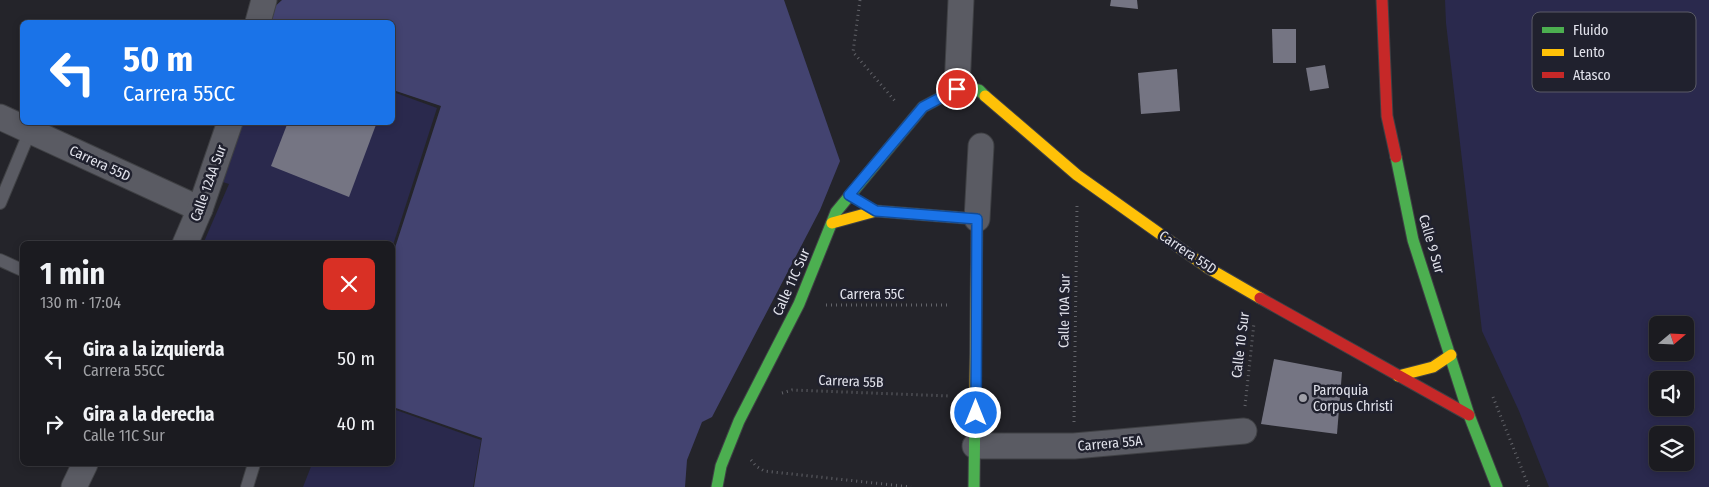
<!DOCTYPE html>
<html lang="es">
<head>
<meta charset="utf-8">
<style>
  body { margin:0; font-family:"Fira Sans Condensed",sans-serif; background:#242429; color:#f1f3f6; height:100vh; display:flex; flex-direction:column; font-size:19px; white-space:nowrap }
  * { box-sizing:border-box; margin:0 }
  p { font-size:16px; color:#a0a1a5 }
  .icon { flex:none; width:28px; height:28px; fill:none; stroke:currentColor; stroke-width:2; stroke-linecap:round; stroke-linejoin:round }
  .map { position:relative; flex:1; overflow:hidden }
  .sheet { position:absolute; left:20px; top:241px; width:375px; height:225px; display:flex; flex-direction:column; background:#1b1b20; border-radius:8px; box-shadow:0 2px 8px #0003,0 0 0 1px #39393e }
  .sheet>* { flex:none }
  .banner { position:absolute; left:20px; top:20px; width:375px; height:105px; border-radius:8px; box-shadow:0 2px 8px #0003,0 0 0 1px #39393e; background:#1a73e8; color:#fff; overflow:hidden }
  .needle { width:32px; rotate:71deg }
  .fabs { position:absolute; left:1649px; top:316px; display:grid; gap:10px }
  .fabs a { display:grid; place-items:center; width:45px; height:45px; border-radius:8px; background:#1b1b20; box-shadow:0 2px 8px #0003,0 0 0 1px #39393e; font-size:25px }
  .pin { position:absolute; display:grid; place-items:center; width:42px; height:42px; color:#fff; margin:-21px; border:2px solid #fff; border-radius:50%; box-shadow:0 1px 5px #0007 }
  .me { position:absolute; width:55px; margin:-28px; rotate:0deg; stroke-linejoin:round; filter:drop-shadow(0 0 4px #0008) }
  .turn { display:flex; align-items:center; gap:18px; height:105px; padding:0 20px; font-size:22px }
  .turn .icon { width:65px; height:65px; stroke-width:2.5 }
  .turn b { display:block; font-size:35px; line-height:42px }
  .round { display:grid; place-items:center; flex:none; width:52px; height:52px; border-radius:8px; background:#242429 }
  .headline { display:flex; align-items:center; justify-content:space-between; height:85px; padding:0 20px }
  h1 { font-size:30px; font-weight:700; line-height:38px }
  ul { padding:0; list-style:none }
  li { display:flex; align-items:center; gap:15px; height:65px; padding:0 20px }
  li div { flex:1 }
  li b { display:block; font-size:19px }
  li em { font-style:normal }
  .map>svg:first-child { display:block }
</style>
</head>
<body>
<div class="map">
<svg width="1709" height="487" viewBox="0 0 1709 487">
  <rect width="100%" height="100%" fill="#24242a"/>
  <!-- green -->
  <g fill="#2a294d" fill-rule="evenodd">
    <path d="M1445,0H1709V487H1549L1519,411L1482,331L1446,23ZM1658,325H1685V352H1658ZM1658,380H1685V408H1658ZM1658,435H1685V462H1658Z"/>
    <polygon points="393,92 437,108 393,245 203,244 229,184 199,174 218,123 392,122"/>
    <polygon points="393,409 481,440 473,487 303,487 312,464 392,464"/>
  </g>
  <!-- forest -->
  <polygon fill="#434370" points="282,0 784,0 840,161 820,210 712,417 702,422 687,460 685,487 474,487 482,438 393,407 393,254 441,106 393,90 392,22 258,22"/>
  <!-- building -->
  <g fill="#757583">
    <polygon points="1111,0 1137,0 1138,9 1110,6"/>
    <polygon points="1272,29 1296,29 1296,63 1273,63"/>
    <polygon points="1325,65 1329,88 1310,91 1306,68"/>
    <polygon points="1177,69 1180,111 1141,114 1138,73"/>
    <polygon points="288,122 377,122 349,197 271,166"/>
    <polygon points="1274,359 1342,372 1337,434 1261,424"/>
  </g>
  <g fill="none" stroke-linecap="round" stroke-linejoin="round">
    <defs>
      <g id="lane">
        <polyline points="0,203 30,131"/>
        <polyline points="0,260 22,270"/>
        <polyline points="247,487 254,464"/>
      </g>
      <g id="street">
        <polyline points="258,22 264,0"/>
        <polyline points="957,89 961,0"/>
        <polyline points="0,117 200,209"/>
        <polyline points="977,219 981,146"/>
        <polyline points="185,244 200,209 230,122"/>
        <polyline points="975,446 1074,446 1244,431"/>
        <polyline points="74,487 85,464"/>
      </g>
      <g id="fast">
        <polyline points="1396,157 1413,240 1469,415 1497,487"/>
        <polyline points="717,487 721,466 739,421 799,304 836,212 923,107 957,89 979,90 985,96"/>
        <polyline points="974,487 975,399"/>
      </g>
      <g id="slow">
        <polyline points="985,96 1077,175 1208,268 1260,298"/>
        <polyline points="832,223 876,211 977,219 975,399"/>
        <polyline points="1398,376 1433,367 1451,355"/>
      </g>
      <g id="jam">
        <polyline points="1382,0 1387,116 1396,157"/>
        <polyline points="1260,298 1469,415"/>
      </g>
    </defs>
    <!-- lane casing -->
    <use href="#lane" stroke="#3f4044" stroke-width="14"/>
    <!-- street casing -->
    <use href="#street" stroke="#3f4044" stroke-width="27"/>
    <!-- fast casing -->
    <use href="#fast" stroke="#3f4044" stroke-width="13"/>
    <!-- slow casing -->
    <use href="#slow" stroke="#3f4044" stroke-width="13"/>
    <!-- jam casing -->
    <use href="#jam" stroke="#3f4044" stroke-width="13"/>
    <!-- path -->
    <g stroke="#626369" stroke-width="3" stroke-dasharray="1 4" stroke-linecap="butt">
      <polyline points="860,0 853,52 895,101"/>
      <polyline points="826,305 950,305"/>
      <polyline points="782,393 792,390 950,396"/>
      <polyline points="1493,397 1529,487"/>
      <polyline points="1245,406 1254,323"/>
      <polyline points="1074,422 1077,206"/>
      <polyline points="751,460 756,466 764,471 911,487"/>
    </g>
    <!-- lane -->
    <use href="#lane" stroke="#5a5b63" stroke-width="12"/>
    <!-- street -->
    <use href="#street" stroke="#5a5b63" stroke-width="25"/>
    <!-- fast -->
    <use href="#fast" stroke="#4caf50" stroke-width="11"/>
    <!-- slow -->
    <use href="#slow" stroke="#ffc107" stroke-width="11"/>
    <!-- jam -->
    <use href="#jam" stroke="#c62828" stroke-width="11"/>
  </g>
  <g fill="none" stroke-linecap="round" stroke-linejoin="round">
    <defs>
      <polyline id="route" points="957,89 923,107 849,195 876,211 977,219 976,413"/>
    </defs>
    <!-- route casing -->
    <use href="#route" stroke="#114b97" stroke-width="12"/>
    <!-- route -->
    <use href="#route" stroke="#1a73e8" stroke-width="9"/>
  </g>
  <!-- markers -->
  <circle fill="#a0a0a8" stroke="#20212e" stroke-width="2" cx="1303" cy="398" r="5"/>
  <g text-anchor="middle" stroke-width="5" stroke-linejoin="round" paint-order="stroke">
    <!-- street labels -->
    <g font-size="14" fill="#e2e3ec" stroke="#20212e">
      <text transform="translate(100 163) rotate(25)" y="5">Carrera 55D</text>
      <text transform="translate(208 183) rotate(-70)" y="5">Calle 12AA Sur</text>
      <text transform="translate(1432 244) rotate(74)" y="5">Calle 9 Sur</text>
      <text transform="translate(1188 252) rotate(34)" y="5">Carrera 55D</text>
      <text transform="translate(791 282) rotate(-66)" y="5">Calle 11C Sur</text>
      <text x="872" y="299">Carrera 55C</text>
      <text transform="translate(1064 311) rotate(-89)" y="5">Calle 10A Sur</text>
      <text transform="translate(1240 345) rotate(-83)" y="5">Calle 10 Sur</text>
      <text transform="translate(851 381) rotate(2)" y="5">Carrera 55B</text>
      <text transform="translate(1110 443) rotate(-5)" y="5">Carrera 55A</text>
    </g>
    <!-- poi labels -->
    <g font-size="14" fill="#e2e3ec" stroke="#20212e" text-anchor="start">
      <text x="1313" y="395">Parroquia<tspan x="1313" dy="16">Corpus Christi</tspan></text>
    </g>
  </g>
  <!-- legend -->
  <rect x="1532" y="12" width="164" height="80" rx="8" fill="#20212e" stroke="#5a5b67" stroke-width="1"/>
  <rect x="1542" y="27" width="22" height="6" fill="#4caf50"/>
  <rect x="1542" y="49" width="22" height="7" fill="#ffc107"/>
  <rect x="1542" y="72" width="22" height="6" fill="#c62828"/>
  <g font-size="14" fill="#e2e3ec">
    <text x="1573" y="35">Fluido</text>
    <text x="1573" y="57">Lento</text>
    <text x="1573" y="80">Atasco</text>
  </g>
</svg>
<div class="fabs">
<a><svg class="needle" viewBox="-14 -14 28 28"><path d="M0-13l5 13h-10z" fill="#e53935"/><path d="M0 13l5-13h-10z" fill="#a0a1a5"/></svg></a>
<a><svg class="icon" aria-label="sound" viewBox="0 0 24 24"><path d="M4 9h4l5-4v14l-5-4H4zM17 9q2 3 0 6"/></svg></a>
<a><svg class="icon" aria-label="layers" viewBox="0 0 24 24"><path d="M12 4l9 5-9 5-9-5zM3 14l9 5 9-5"/></svg></a>
</div>
<div class="pin" style="left:957px;top:89px;background:#d93025"><svg class="icon" aria-label="arrive" viewBox="0 0 24 24"><path d="M6 21V4h12l-3 4 3 4H6"/></svg></div>
<svg class="me" style="left:976px;top:413px" viewBox="-20 -20 40 40"><circle r="17" fill="#1a73e8" stroke="#fff" stroke-width="3"/><path d="M0-11L8 9 0 5-8 9z" fill="#fff"/></svg>
<div class="banner">
<div class="turn"><svg class="icon" aria-label="left" viewBox="0 0 24 24"><path d="M17 20v-9H6M10 6l-5 5 5 5"/></svg><div><b>50 m</b>Carrera 55CC</div></div>
</div>
<section class="sheet">
<div class="headline"><div><h1>1 min</h1><p>130 m · 17:04</p></div><a class="round" style="background:#d93025;color:#fff"><svg class="icon" aria-label="close" viewBox="0 0 24 24"><path d="M6 6l12 12M18 6L6 18"/></svg></a></div>
<ul>
<li><svg class="icon" aria-label="left" viewBox="0 0 24 24"><path d="M17 20v-9H6M10 6l-5 5 5 5"/></svg><div><b>Gira a la izquierda</b><p>Carrera 55CC</p></div><em>50 m</em></li>
<li><svg class="icon" aria-label="right" viewBox="0 0 24 24"><path d="M7 20v-9h11M14 6l5 5-5 5"/></svg><div><b>Gira a la derecha</b><p>Calle 11C Sur</p></div><em>40 m</em></li>
</ul>
</section>
</div>
</body>
</html>
